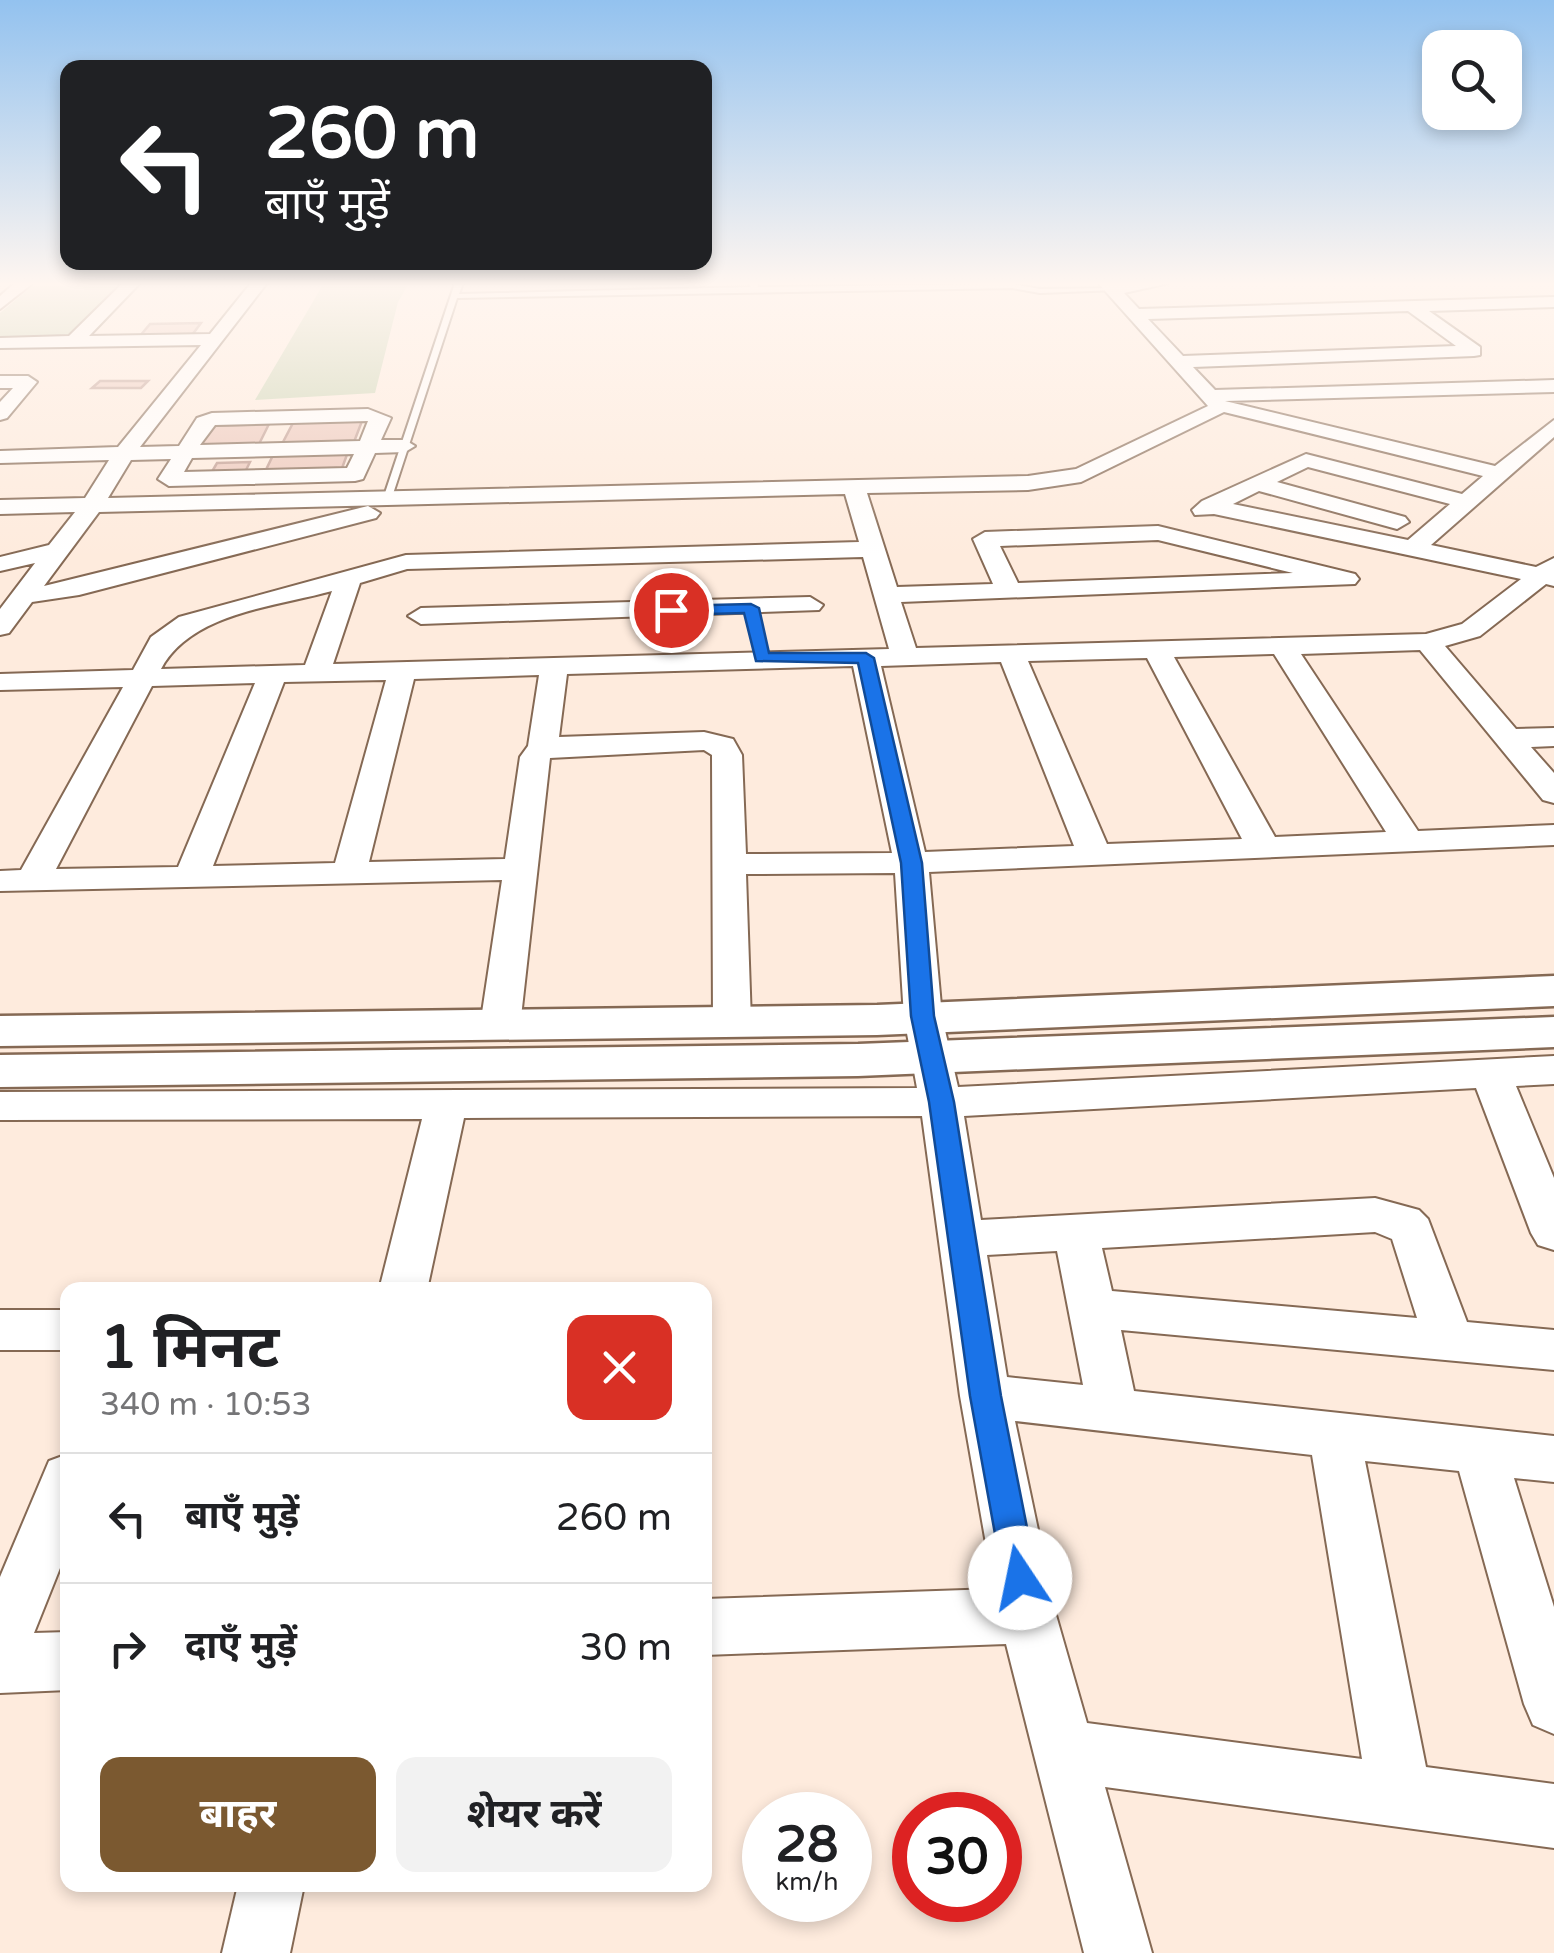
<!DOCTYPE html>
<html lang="hi">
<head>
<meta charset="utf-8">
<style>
  body { margin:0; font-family:"Varela Round","Noto Sans Devanagari",sans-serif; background:#f2f2f2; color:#202124; height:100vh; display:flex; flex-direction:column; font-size:38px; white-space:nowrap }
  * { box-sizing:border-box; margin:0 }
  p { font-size:32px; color:#757577 }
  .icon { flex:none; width:55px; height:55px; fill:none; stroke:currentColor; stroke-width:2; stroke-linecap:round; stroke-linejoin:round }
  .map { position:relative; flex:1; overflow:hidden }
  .panel { position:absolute; left:60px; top:1282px; width:652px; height:610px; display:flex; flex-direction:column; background:#fff; border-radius:20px; box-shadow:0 5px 15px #0003 }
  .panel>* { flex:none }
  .guide { position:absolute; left:60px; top:60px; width:652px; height:210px; border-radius:20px; box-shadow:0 5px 15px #0003; background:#202124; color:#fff; overflow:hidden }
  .fabs { position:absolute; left:1422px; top:30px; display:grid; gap:20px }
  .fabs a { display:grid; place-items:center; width:100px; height:100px; border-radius:20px; background:#fff; box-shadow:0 5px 15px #0003; font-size:50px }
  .speed { position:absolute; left:742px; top:1792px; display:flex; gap:20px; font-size:50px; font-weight:700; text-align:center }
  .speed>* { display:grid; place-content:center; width:130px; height:130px; border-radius:50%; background:#fff; box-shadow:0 5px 15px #0003; line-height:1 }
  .speed small { font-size:25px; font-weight:400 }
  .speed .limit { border:15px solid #d22; background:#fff; color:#111 }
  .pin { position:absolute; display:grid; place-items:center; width:85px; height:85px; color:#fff; margin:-42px; border:5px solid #fff; border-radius:50%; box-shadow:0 2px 10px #0007 }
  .me { position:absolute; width:110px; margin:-55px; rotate:349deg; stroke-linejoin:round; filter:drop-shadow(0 0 8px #0008) }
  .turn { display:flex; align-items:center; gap:35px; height:210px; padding:0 40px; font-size:45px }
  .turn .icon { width:130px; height:130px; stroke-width:2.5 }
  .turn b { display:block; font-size:70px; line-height:85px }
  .round { display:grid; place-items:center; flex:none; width:105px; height:105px; border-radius:20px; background:#f2f2f2 }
  .summary { display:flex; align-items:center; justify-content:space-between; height:170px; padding:0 40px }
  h1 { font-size:60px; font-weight:700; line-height:75px }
  .cta { display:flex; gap:20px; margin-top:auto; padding:20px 40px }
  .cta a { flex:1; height:115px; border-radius:20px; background:#7b5930; color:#fff; font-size:40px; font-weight:700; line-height:115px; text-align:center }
  .cta a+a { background:#f2f2f2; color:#202124 }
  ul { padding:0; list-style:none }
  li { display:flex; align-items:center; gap:30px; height:130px; padding:0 40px; border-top:2px solid #e0e0e0 }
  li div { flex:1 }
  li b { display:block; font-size:38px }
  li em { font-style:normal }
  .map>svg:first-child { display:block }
</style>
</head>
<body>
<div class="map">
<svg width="1554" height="1953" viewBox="0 0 1554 1953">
  <rect width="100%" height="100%" fill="#feebdd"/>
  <!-- green -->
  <g fill="#c9d3b1">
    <polygon points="36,283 124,283 67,337 0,338 0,313"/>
    <polygon points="324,283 409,283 398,302 375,393 255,400"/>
  </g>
  <!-- building -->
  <g fill="#ecc6b9" stroke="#be998d" stroke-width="2.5">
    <polygon points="201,323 192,335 140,336 150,324"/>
    <polygon points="100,381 148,381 141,388 92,388"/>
    <polygon points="362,421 354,442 282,444 293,423"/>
    <polygon points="269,424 257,448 194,450 209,426"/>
    <polygon points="349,449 341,471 264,474 275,451"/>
    <polygon points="250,462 244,474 210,475 217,463"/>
  </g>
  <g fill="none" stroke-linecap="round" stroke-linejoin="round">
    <defs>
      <polygon id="service" points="455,283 463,283 459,294 751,287 749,283 757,283 758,287 1012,284 1040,289 1113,288 1117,290 1040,293 1012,288 457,298 391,500 382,502"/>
      <g id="minor">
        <polygon points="15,283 33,283 0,309 0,296"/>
        <path d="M123,283H140L89,336L210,334L251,283H267L140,447L179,446L197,418L212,413L368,409L391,418L381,440H405L415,446L405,452L375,453L363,479L355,481L169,486L158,479L171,459L131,460L108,498L1028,476L1076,469L1208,406L1098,283H1169L1124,293L1139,309L1554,297V307L1429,311L1480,347V355L1474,356L1193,367L1215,390L1554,380V392L1225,401L1495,466L1554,420V437L1431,545L1536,567L1554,558V586L1546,584L1480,636L1445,646L1516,729L1554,728V746L1531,747L1554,773V803L1543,800L1420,650L1301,654L1418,831L1554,825V845L929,872L942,1017L958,1087L1554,1056V1084L1516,1086L1554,1178V1250L1538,1245L1531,1233L1476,1088L964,1116L981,1220L1375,1198L1419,1210L1428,1219L1467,1322L1554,1330V1370L1121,1330L1134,1391L1554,1436V1482L1514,1478L1554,1607V1734L1533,1725L1524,1704L1459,1471L1365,1461L1426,1767L1554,1784V1848L1105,1787L1152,1953H1084L1006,1644L705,1655V1599L994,1589L960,1396L922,1116L464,1118L427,1290H379L422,1119L0,1120V1092L917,1088L904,1017L895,873L746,874L751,1022L746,1031L732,1035L718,1031L713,1022L712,755L704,750L550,758L520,1026L514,1035L500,1039L486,1035L480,1026L502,880L0,891V871L21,870L123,687L0,690V674L133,670L151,637L179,617L406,555L859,542L845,494L99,512L44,586L368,506L380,513L376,518L79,595L32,602L9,633L0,635V609L35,563L0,571V557L49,545L75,512L0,514V500L85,498L109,460L0,463V451L118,447L201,345L0,348V338L69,336ZM1408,311L1456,346L1183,356L1148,319ZM1224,412L1483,476L1462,494L1306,454L1202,501L1192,510L1195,515L1214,514L1521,579L1462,624L1426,634L916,648L901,602L1355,584L1359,579L1355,574L1158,526L985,532L973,539L993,584L897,587L867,493L1028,490L1081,482ZM368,421L360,441L200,445L215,425ZM354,454L347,468L184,472L192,458ZM1308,467L1450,504L1408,540L1233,504L1259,491L1397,529L1409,522L1405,517L1277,482ZM1158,540L1293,573L1018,583L1000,546ZM863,557L889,649L333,664L360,583L407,569ZM332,591L305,665L161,669C191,613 274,607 332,591ZM1274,654L1386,832L1275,837L1174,657ZM1147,658L1242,839L1107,844L1028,661ZM1001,662L1074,846L925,852L881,666ZM853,666L892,853L746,854L742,755L733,739L704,732L559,737L567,674ZM539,675L528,746L520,757L505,859L369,862L414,679ZM386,680L335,863L213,866L284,682ZM255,683L178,867L56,869L152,686ZM1375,1232L1392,1239L1417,1318L1112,1291L1102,1248ZM1057,1251L1083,1385L1007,1377L987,1255ZM1015,1421L1312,1455L1362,1759L1087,1723L1056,1615Z"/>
        <polygon points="0,376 28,376 37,382 7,418 0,420 0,402 13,388 0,388"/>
        <polygon points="810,597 823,605 819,610 421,624 408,616 421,608"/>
        <rect x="0" y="1310" width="68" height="40"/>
        <polygon points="68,1454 68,1548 34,1633 68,1632 68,1690 0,1693 0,1577 49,1461"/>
        <polygon points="238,1885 304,1885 290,1953 222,1953"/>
      </g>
      <g id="tertiary">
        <polygon points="1554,976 1554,1006 877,1035 0,1046 0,1016 877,1005"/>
        <polygon points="1554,1017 1554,1047 858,1076 0,1087 0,1055 858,1044"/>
      </g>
    </defs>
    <!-- service casing -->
    <use href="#service" stroke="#856954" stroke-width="4"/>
    <!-- minor casing -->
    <use href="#minor" stroke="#856954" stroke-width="4"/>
    <!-- tertiary casing -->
    <use href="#tertiary" stroke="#856954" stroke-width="5"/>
    <!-- service -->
    <use href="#service" fill="#fff" fill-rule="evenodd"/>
    <!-- minor -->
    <use href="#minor" fill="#fff" fill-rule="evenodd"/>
    <!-- tertiary -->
    <use href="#tertiary" fill="#fff" fill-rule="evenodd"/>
  </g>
  <!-- sky -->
  <linearGradient id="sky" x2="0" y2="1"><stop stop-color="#93c2ef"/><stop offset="0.51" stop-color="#fff6f0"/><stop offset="1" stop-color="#fff6f0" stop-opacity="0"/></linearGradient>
  <rect width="1554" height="557" fill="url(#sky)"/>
  <!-- route -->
  <polygon fill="#1a73e8" stroke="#114b97" stroke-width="2.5" points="751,604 759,608 769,653 866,653 874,658 922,863 934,1016 954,1102 1001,1396 1037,1578 1032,1589 1020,1594 1008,1589 1003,1578 970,1396 929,1102 911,1016 901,863 858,663 756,661 744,613 671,615 663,610 671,606"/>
</svg>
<div class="fabs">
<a><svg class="icon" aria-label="search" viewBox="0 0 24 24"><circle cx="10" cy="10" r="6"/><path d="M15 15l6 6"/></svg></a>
</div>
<div class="speed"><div>28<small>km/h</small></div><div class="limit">30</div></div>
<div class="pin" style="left:671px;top:610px;background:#d93025"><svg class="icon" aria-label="arrive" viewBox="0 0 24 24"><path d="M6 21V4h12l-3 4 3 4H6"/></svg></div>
<svg class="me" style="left:1020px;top:1578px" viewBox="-20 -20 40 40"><circle r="19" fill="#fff"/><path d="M0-13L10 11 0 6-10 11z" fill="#1a73e8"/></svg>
<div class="guide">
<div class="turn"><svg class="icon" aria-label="left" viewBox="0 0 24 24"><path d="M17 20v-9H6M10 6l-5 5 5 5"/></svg><div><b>260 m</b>बाएँ मुड़ें</div></div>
</div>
<section class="panel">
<div class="summary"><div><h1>1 मिनट</h1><p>340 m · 10:53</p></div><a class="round" style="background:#d93025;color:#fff"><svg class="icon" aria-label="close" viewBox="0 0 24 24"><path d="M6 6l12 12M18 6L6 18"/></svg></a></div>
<ul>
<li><svg class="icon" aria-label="left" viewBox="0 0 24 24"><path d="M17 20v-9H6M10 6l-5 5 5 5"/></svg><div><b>बाएँ मुड़ें</b></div><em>260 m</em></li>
<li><svg class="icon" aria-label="right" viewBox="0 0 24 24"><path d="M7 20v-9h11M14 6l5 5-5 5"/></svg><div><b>दाएँ मुड़ें</b></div><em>30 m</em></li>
</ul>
<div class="cta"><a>बाहर</a><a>शेयर करें</a></div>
</section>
</div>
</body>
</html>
